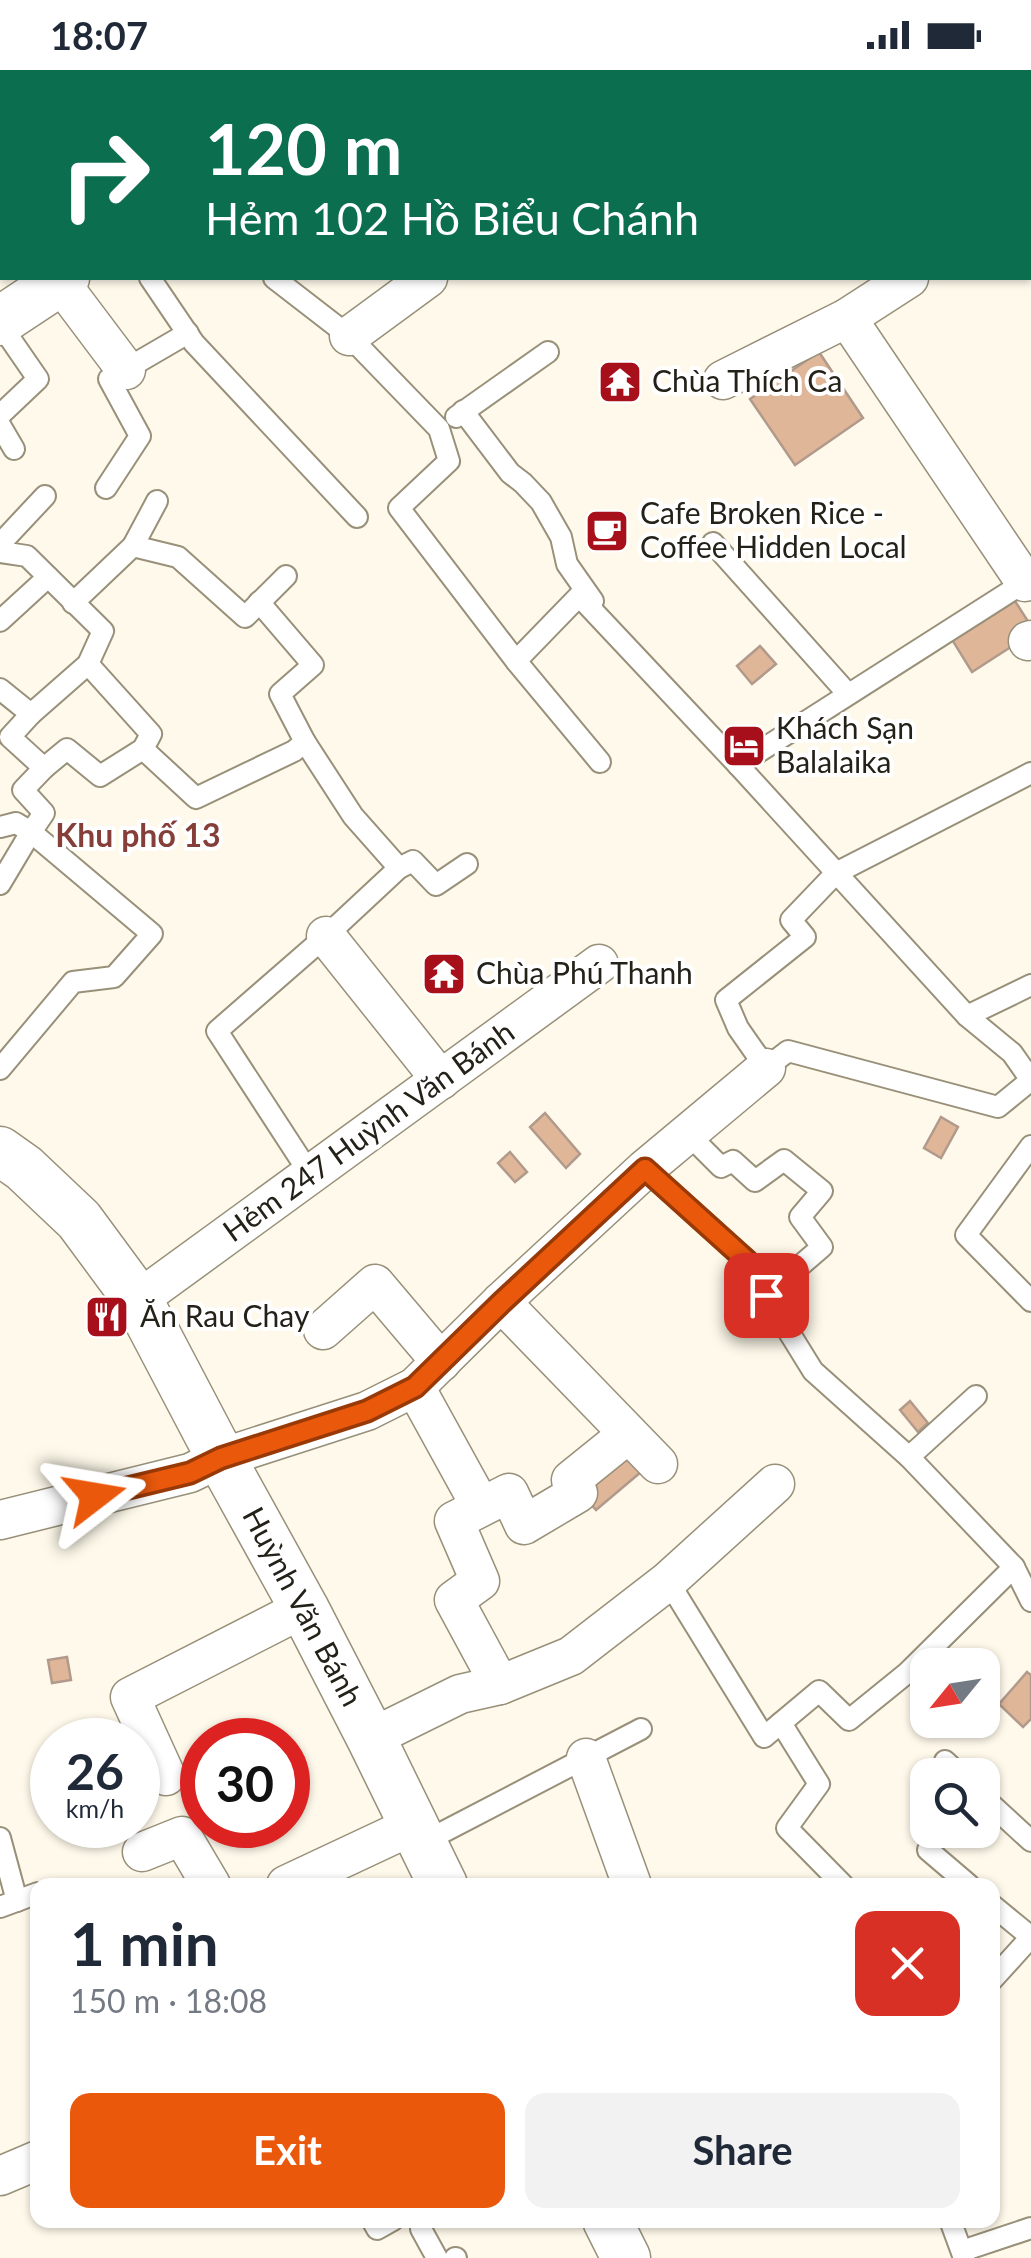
<!DOCTYPE html>
<html lang="en">
<head>
<meta charset="utf-8">
<style>
  body { margin:0; font-family:Lato,sans-serif; background:#f2f2f3; color:#1f2937; height:100vh; display:flex; flex-direction:column; font-size:38px; white-space:nowrap }
  * { box-sizing:border-box; margin:0 }
  p { font-size:32px; color:#747a83 }
  .icon { flex:none; width:55px; height:55px; fill:none; stroke:currentColor; stroke-width:2; stroke-linecap:round; stroke-linejoin:round }
  .map { position:relative; flex:1; overflow:hidden }
  .side { position:absolute; left:30px; top:1808px; width:970px; height:350px; display:flex; flex-direction:column; background:#fff; border-radius:20px; box-shadow:0 2px 8px #0004 }
  .side>* { flex:none }
  .banner { position:absolute; left:0px; top:0px; width:1032px; height:210px; box-shadow:0 2px 8px #0004; background:#0b6e4f; color:#fff; overflow:hidden }
  .needle { width:65px; rotate:240deg }
  .fabs { position:absolute; left:910px; top:1578px; display:grid; gap:20px }
  .fabs a { display:grid; place-items:center; width:90px; height:90px; border-radius:20px; background:#fff; box-shadow:0 2px 8px #0004; font-size:50px }
  .speed { position:absolute; left:30px; top:1648px; display:flex; gap:20px; font-size:50px; font-weight:700; text-align:center }
  .speed>* { display:grid; place-content:center; width:130px; height:130px; border-radius:50%; background:#fff; box-shadow:0 2px 8px #0004; line-height:1 }
  .speed small { font-size:25px; font-weight:400 }
  .speed .limit { border:15px solid #d22; background:#fff; color:#111 }
  .pin { position:absolute; display:grid; place-items:center; width:85px; height:85px; color:#fff; margin:-42px; border-radius:20px; box-shadow:0 5px 15px #0006 }
  .me { position:absolute; width:110px; margin:-55px; rotate:76deg; stroke-linejoin:round; filter:drop-shadow(0 0 8px #0008) }
  .turn { display:flex; align-items:center; gap:35px; height:210px; padding:0 40px; font-size:45px }
  .turn .icon { width:130px; height:130px; stroke-width:2.5 }
  .turn b { display:block; font-size:70px; line-height:85px }
  .round { display:grid; place-items:center; flex:none; width:105px; height:105px; border-radius:20px; background:#f2f2f3 }
  .head { display:flex; align-items:center; justify-content:space-between; height:170px; padding:0 40px }
  h1 { font-size:60px; font-weight:700; line-height:75px }
  .cta { display:flex; gap:20px; margin-top:auto; padding:20px 40px }
  .cta a { flex:1; height:115px; border-radius:20px; background:#ea580c; color:#fff; font-size:40px; font-weight:700; line-height:115px; text-align:center }
  .cta a+a { background:#f2f2f3; color:#1f2937 }
  .status { display:flex; justify-content:space-between; align-items:center; height:70px; padding:0 50px; background:#fff; direction:ltr }
  .status svg { height:28px; fill:currentColor }
  .map>svg:first-child { display:block }
</style>
</head>
<body>
<div class="status"><b>18:07</b><svg viewBox="0 0 49 12"><path d="M0 12V9h3v3zM5 12V6h3v6zM10 12V3h3v9zM15 12V0h3v12zM26 1h20v11H26zM47 4h2v5h-2z"/></svg></div>
<div class="map">
<svg width="1031" height="2188" viewBox="0 0 1031 2188">
  <rect width="100%" height="100%" fill="#fef9ea"/>
  <!-- building -->
  <g fill="#e0b699" stroke="#b19a8b" stroke-width="2.5">
    <polygon points="819,282 863,348 795,395 750,329"/>
    <polygon points="1013,528 1031,556 1031,564 972,602 951,568"/>
    <polygon points="760,576 776,594 752,614 737,596"/>
    <polygon points="545,1043 580,1084 566,1098 530,1057"/>
    <polygon points="941,1047 958,1057 941,1088 924,1078"/>
    <polygon points="510,1082 527,1102 515,1112 498,1093"/>
    <polygon points="910,1331 928,1353 918,1362 900,1340"/>
    <polygon points="635,1380 648,1396 596,1440 582,1424"/>
    <polygon points="67,1587 71,1610 52,1613 48,1590"/>
    <polygon points="1027,1602 1031,1605 1031,1649 1023,1657 999,1634"/>
  </g>
  <g fill="none" stroke-linecap="round" stroke-linejoin="round">
    <defs>
      <g id="service">
        <polyline points="98,0 101,2"/>
        <polyline points="467,0 469,2"/>
        <polyline points="633,0 635,2"/>
        <polyline points="0,158 2,162"/>
        <polyline points="150,208 194,273 357,447"/>
        <polyline points="274,208 349,266 439,359 449,391 399,438 516,591"/>
        <polyline points="0,254 38,309 0,345"/>
        <polyline points="463,341 510,403 523,413 541,432 561,467 567,494 593,531"/>
        <polyline points="456,347 548,282"/>
        <polyline points="0,355 14,379"/>
        <polyline points="106,418 140,366 109,309 188,263"/>
        <polyline points="713,473 848,624"/>
        <polyline points="0,474 45,426"/>
        <polyline points="133,476 178,487 245,547 286,506"/>
        <polyline points="0,482 27,486 103,561 88,594 31,644 0,619"/>
        <polyline points="73,533 133,476 157,431"/>
        <polyline points="0,551 48,507"/>
        <polyline points="88,594 151,664 143,679"/>
        <polyline points="31,644 10,667 44,698 67,679 100,706 143,679 196,728 294,681 305,672 280,624 313,595 259,532"/>
        <polyline points="305,672 353,746 399,798"/>
        <polyline points="600,692 516,591 579,526 738,695 967,946 1012,983 1031,1010"/>
        <polyline points="738,695 1025,512 1029,516"/>
        <polyline points="1031,703 836,803 791,850 805,867 726,930 738,958 766,998 788,981 998,1037 1031,1010"/>
        <polyline points="0,757 16,753 31,762 0,814"/>
        <polyline points="967,946 1031,915"/>
        <polyline points="0,999 73,912 114,907 152,864 31,762 44,743 23,720 44,698"/>
        <polyline points="688,1064 721,1097 733,1091 755,1111 784,1090 822,1121 800,1147 822,1177 766,1225"/>
        <polyline points="1031,1076 966,1165 1031,1231"/>
        <polyline points="645,1099 756,1199 766,1225 813,1301 909,1387 1014,1497 1031,1531"/>
        <polyline points="310,1104 217,961 326,866 399,798 413,791 436,815 467,794"/>
        <polyline points="909,1387 976,1326"/>
        <polyline points="668,1511 764,1667 819,1621 849,1650 907,1603 1014,1497"/>
        <polyline points="781,1653 819,1714 787,1758 843,1815"/>
        <polyline points="945,1691 960,1705"/>
        <polyline points="982,1726 1031,1771"/>
        <polyline points="0,1768 17,1831"/>
        <polyline points="422,1773 641,1659"/>
        <polyline points="928,1780 969,1815"/>
        <polyline points="992,1835 1031,1867"/>
        <polyline points="0,1837 38,1823"/>
        <polyline points="992,1910 1031,1867"/>
        <polyline points="372,2150 377,2159 393,2150"/>
        <polyline points="950,2150 964,2188"/>
        <polyline points="421,2159 437,2188"/>
        <polyline points="962,2181 1031,2158"/>
        <polyline points="455,2188 456,2188"/>
      </g>
      <g id="minor">
        <polyline points="706,2 709,0"/>
        <polyline points="1030,127 1031,126"/>
        <polyline points="59,211 126,300"/>
        <polyline points="847,248 1025,512"/>
        <polyline points="349,266 428,208"/>
        <polyline points="723,310 847,248 909,208"/>
        <polyline points="1028,571 1031,570"/>
        <polyline points="326,866 441,1010"/>
        <polyline points="138,1230 599,894"/>
        <polyline points="501,1232 658,1394"/>
        <polyline points="323,1260 375,1214 441,1292"/>
        <polyline points="415,1317 480,1435"/>
        <polyline points="0,1450 190,1403 221,1388 367,1341 415,1317 501,1232 645,1099 766,998"/>
        <polyline points="500,1615 454,1530 480,1511 454,1451 509,1423 524,1455 578,1423 571,1410 628,1364"/>
        <polyline points="371,1668 460,1624 500,1615 571,1586 668,1511 775,1414"/>
        <polyline points="586,1688 632,1815"/>
        <polyline points="166,1706 130,1627 304,1538"/>
        <polyline points="142,1782 182,1766 211,1815"/>
        <polyline points="286,1815 414,1755"/>
        <polyline points="0,2106 38,2090"/>
      </g>
      <g id="tertiary">
        <polyline points="371,2 375,0"/>
        <polyline points="0,251 65,208"/>
        <polyline points="0,1081 24,1098 79,1150 138,1230 221,1388 304,1538 371,1668 443,1815"/>
        <polyline points="607,2150 626,2188"/>
      </g>
    </defs>
    <!-- service casing -->
    <use href="#service" stroke="#989079" stroke-width="24"/>
    <!-- minor casing -->
    <use href="#minor" stroke="#989079" stroke-width="41"/>
    <!-- tertiary casing -->
    <use href="#tertiary" stroke="#989079" stroke-width="51"/>
    <!-- service -->
    <use href="#service" stroke="#fff" stroke-width="20"/>
    <!-- minor -->
    <use href="#minor" stroke="#fff" stroke-width="38"/>
    <!-- tertiary -->
    <use href="#tertiary" stroke="#fff" stroke-width="48"/>
  </g>
  <g fill="none" stroke-linecap="round" stroke-linejoin="round">
    <defs>
      <polyline id="route" points="95,1426 190,1403 221,1388 367,1341 415,1317 502,1232 645,1099 756,1199 766,1225"/>
    </defs>
    <!-- route casing -->
    <use href="#route" stroke="#983908" stroke-width="25"/>
    <!-- route -->
    <use href="#route" stroke="#ea580c" stroke-width="18"/>
  </g>
  <!-- icons -->
  <defs>
    <symbol id="temple-square" viewBox="-11 -11 22 22"><rect x="-9" y="-9" width="18" height="18" rx="4" fill="#a7101b" stroke="#fff"/><path d="M0-6L5-2H3V0L6.5 2.5H4V6H1.5V3h-3V6H-4V2.5H-6.5L-3 0V-2H-5Z" fill="#fff"/></symbol>
    <symbol id="cafe-square" viewBox="-11 -11 22 22"><rect x="-9" y="-9" width="18" height="18" rx="4" fill="#a7101b" stroke="#fff"/><path d="M-5.5-4.5H6V0H3Q3 3.5 0 3.5H-2.5Q-5.5 3.5-5.5 0ZM3-3.2v2h1.7v-2ZM-6 4.5H4V6H-6Z" fill="#fff"/></symbol>
    <symbol id="hotel-square" viewBox="-11 -11 22 22"><rect x="-9" y="-9" width="18" height="18" rx="4" fill="#a7101b" stroke="#fff"/><path d="M-6-4.5h1.5V1H6V5H4.5V3h-9V5H-6ZM-4 0a1.8 1.8 0 1 1 3.6 0ZM.5 0V-2.5h3Q6-2.5 6 0Z" fill="#fff"/></symbol>
    <symbol id="restaurant-square" viewBox="-11 -11 22 22"><rect x="-9" y="-9" width="18" height="18" rx="4" fill="#a7101b" stroke="#fff"/><path d="M-5-6h1v4h1v-4h1v4h1v-4h1v5L-1.5 .5V6h-2V.5L-5-1ZM5-6V6H3V1.5H1.5Q1.5-4 5-6Z" fill="#fff"/></symbol>
  </defs>
  <g fill-rule="evenodd">
    <use href="#temple-square" x="595" y="287" width="50" height="50"/>
    <use href="#cafe-square" x="582" y="436" width="50" height="50"/>
    <use href="#hotel-square" x="719" y="651" width="50" height="50"/>
    <use href="#temple-square" x="419" y="879" width="50" height="50"/>
    <use href="#restaurant-square" x="82" y="1222" width="50" height="50"/>
  </g>
  <g text-anchor="middle" stroke-width="8" stroke-linejoin="round" paint-order="stroke">
    <!-- poi labels -->
    <g font-size="30" fill="#242118" stroke="#fff" text-anchor="start">
      <text x="652" y="322">Chùa Thích Ca</text>
      <text x="640" y="454">Cafe Broken Rice -<tspan x="640" dy="34">Coffee Hidden Local</tspan></text>
      <text x="776" y="669">Khách Sạn<tspan x="776" dy="34">Balalaika</tspan></text>
      <text x="476" y="914">Chùa Phú Thanh</text>
      <text x="140" y="1257">Ăn Rau Chay</text>
    </g>
    <!-- street labels -->
    <g font-size="30" fill="#242118" stroke="#fff">
      <text transform="translate(369 1062) rotate(-36)" y="10">Hẻm 247 Huỳnh Văn Bánh</text>
      <text transform="translate(302 1537) rotate(62)" y="10">Huỳnh Văn Bánh</text>
    </g>
    <!-- neighbourhood labels -->
    <g font-size="32" font-weight="bold" fill="#863e39" stroke="#fff">
      <text x="138" y="777">Khu phố 13</text>
    </g>
  </g>
</svg>
<div class="fabs">
<a><svg class="needle" viewBox="-14 -14 28 28"><path d="M0-13l5 13h-10z" fill="#e53935"/><path d="M0 13l5-13h-10z" fill="#747a83"/></svg></a>
<a><svg class="icon" aria-label="search" viewBox="0 0 24 24"><circle cx="10" cy="10" r="6"/><path d="M15 15l6 6"/></svg></a>
</div>
<div class="speed"><div>26<small>km/h</small></div><div class="limit">30</div></div>
<div class="pin" style="left:766px;top:1225px;background:#d93025"><svg class="icon" aria-label="arrive" viewBox="0 0 24 24"><path d="M6 21V4h12l-3 4 3 4H6"/></svg></div>
<svg class="me" style="left:95px;top:1426px" viewBox="-20 -20 40 40"><path d="M0-17L14 15 0 8-14 15z" fill="#ea580c" stroke="#fff" stroke-width="4"/></svg>
<div class="banner">
<div class="turn"><svg class="icon" aria-label="right" viewBox="0 0 24 24"><path d="M7 20v-9h11M14 6l5 5-5 5"/></svg><div><b>120 m</b>Hẻm 102 Hồ Biểu Chánh</div></div>
</div>
<section class="side">
<div class="head"><div><h1>1 min</h1><p>150 m · 18:08</p></div><a class="round" style="background:#d93025;color:#fff"><svg class="icon" aria-label="close" viewBox="0 0 24 24"><path d="M6 6l12 12M18 6L6 18"/></svg></a></div>
<div class="cta"><a>Exit</a><a>Share</a></div>
</section>
</div>
</body>
</html>
